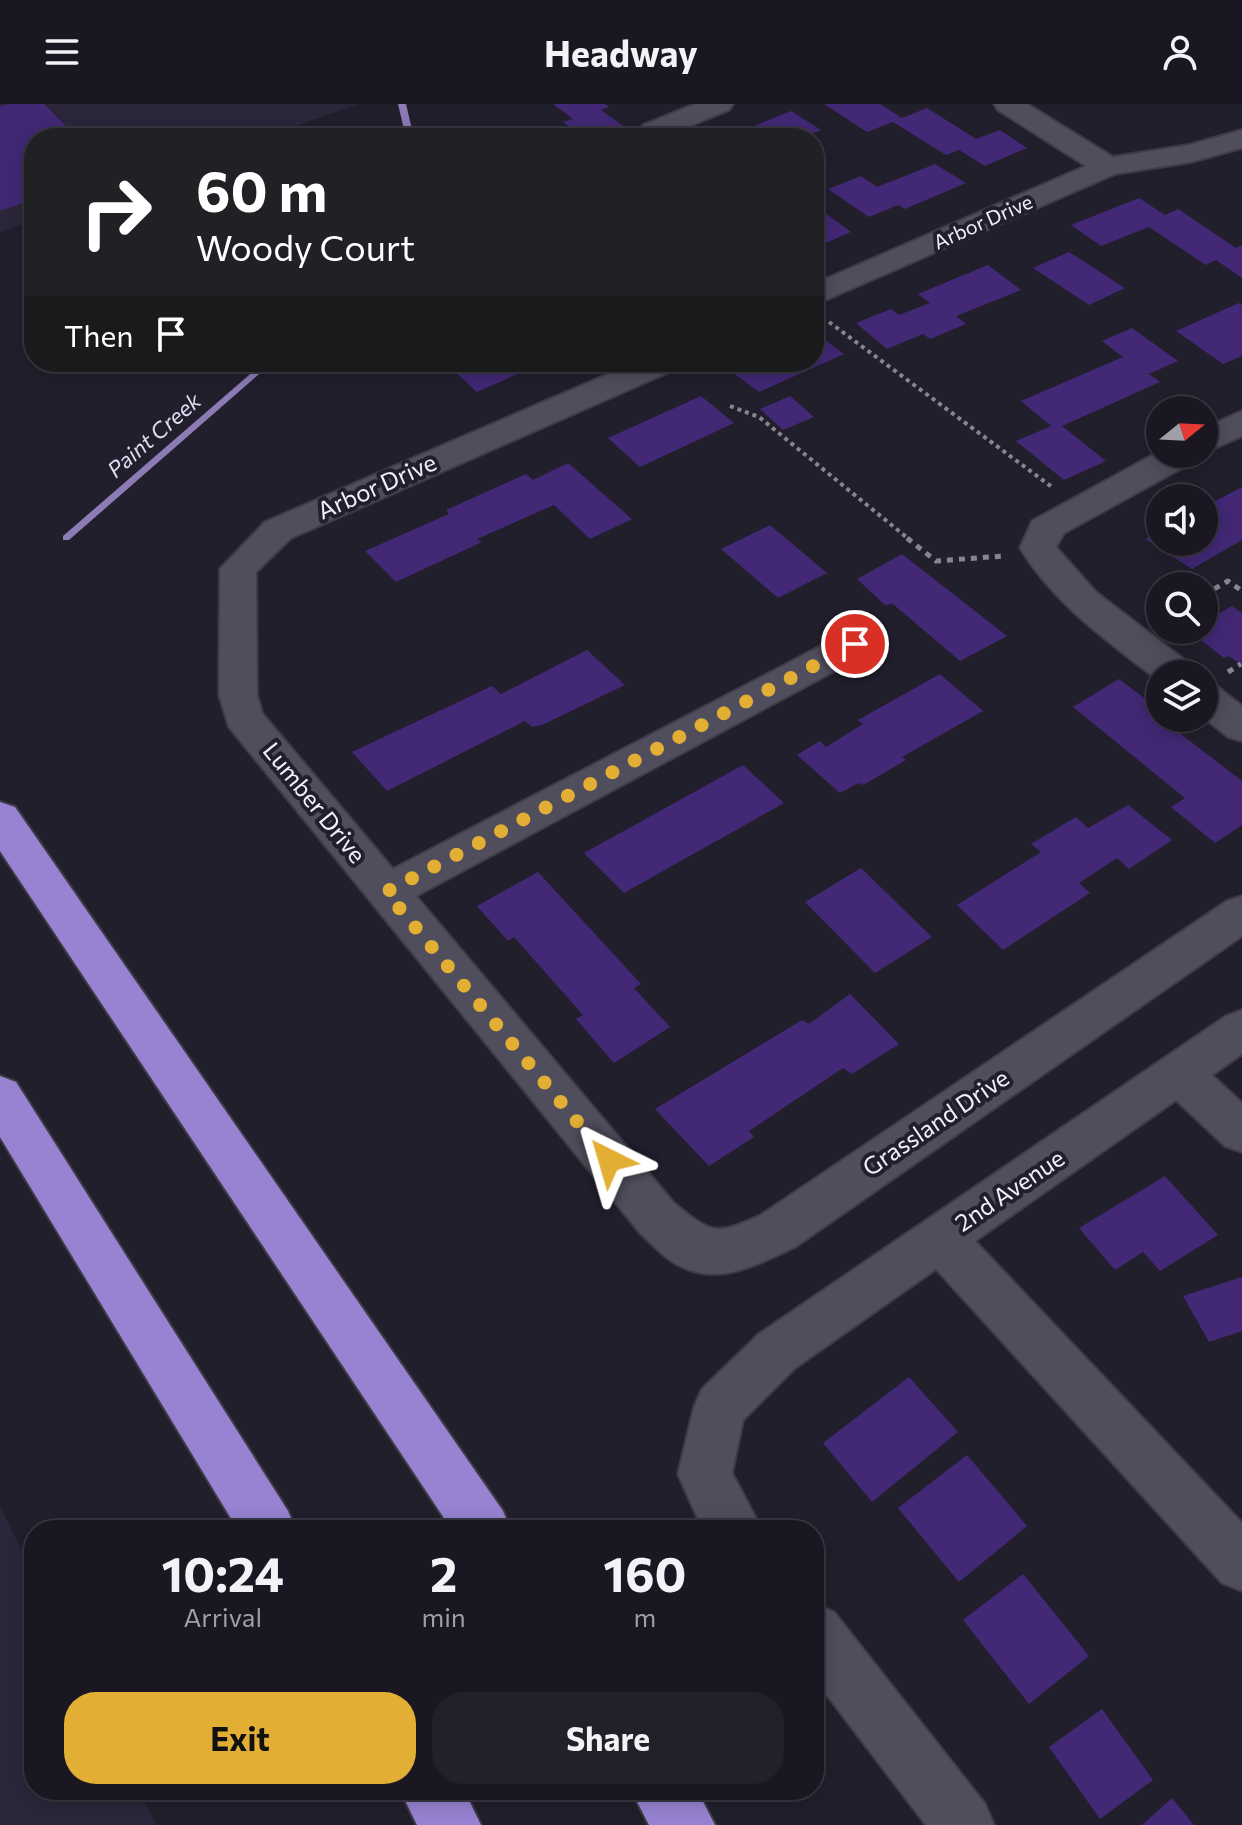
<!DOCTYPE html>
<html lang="en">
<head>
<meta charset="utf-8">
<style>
  body { margin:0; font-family:Commissioner,sans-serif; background:#23202a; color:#f1f3f6; height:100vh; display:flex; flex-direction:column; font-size:30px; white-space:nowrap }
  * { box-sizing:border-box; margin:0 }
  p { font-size:26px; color:#9f9fa5 }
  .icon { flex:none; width:44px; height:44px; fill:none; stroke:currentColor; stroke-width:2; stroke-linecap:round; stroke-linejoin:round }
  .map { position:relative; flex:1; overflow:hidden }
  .panel { position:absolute; left:24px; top:1416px; width:800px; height:280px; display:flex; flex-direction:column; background:#1a1722; border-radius:32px; box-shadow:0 4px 20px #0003,0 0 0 2px #383640 }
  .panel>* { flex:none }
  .hud { position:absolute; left:24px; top:24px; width:800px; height:244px; border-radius:32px; box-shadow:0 4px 20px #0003,0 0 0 2px #383640; background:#202124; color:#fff; overflow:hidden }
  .needle { width:52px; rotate:72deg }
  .controls { position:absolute; left:1146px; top:292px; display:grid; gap:16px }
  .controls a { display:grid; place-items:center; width:72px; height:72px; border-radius:50%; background:#1a1722; box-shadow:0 4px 20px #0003,0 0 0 2px #383640; font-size:40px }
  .pin { position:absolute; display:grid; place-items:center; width:68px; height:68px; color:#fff; margin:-34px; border:4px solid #fff; border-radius:50%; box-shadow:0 2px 8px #0007 }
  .me { position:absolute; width:88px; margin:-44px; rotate:320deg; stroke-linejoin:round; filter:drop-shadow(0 0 6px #0008) }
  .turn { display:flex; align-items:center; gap:28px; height:168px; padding:0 40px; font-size:36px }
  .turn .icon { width:104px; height:104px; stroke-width:2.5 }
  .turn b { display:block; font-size:56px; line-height:68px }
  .then { display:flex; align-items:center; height:76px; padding:0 40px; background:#0003; gap:16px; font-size:30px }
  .eta { display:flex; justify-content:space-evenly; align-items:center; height:136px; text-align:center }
  .eta b { font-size:48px; font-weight:700; line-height:56px }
  .action { display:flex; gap:16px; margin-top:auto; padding:16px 40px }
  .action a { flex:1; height:92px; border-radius:32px; background:#e2af34; color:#111; font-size:32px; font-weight:700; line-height:92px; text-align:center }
  .action a+a { background:#23202a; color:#f1f3f6 }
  header { display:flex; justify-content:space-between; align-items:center; height:104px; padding:0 40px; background:#1a1722; font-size:36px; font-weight:700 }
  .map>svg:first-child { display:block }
</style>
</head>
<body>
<header><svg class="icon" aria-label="menu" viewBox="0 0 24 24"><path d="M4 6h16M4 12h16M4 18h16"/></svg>Headway<svg class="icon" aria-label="person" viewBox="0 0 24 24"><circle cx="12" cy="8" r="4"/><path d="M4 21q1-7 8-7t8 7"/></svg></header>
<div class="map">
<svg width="1242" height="1721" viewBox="0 0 1242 1721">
  <rect width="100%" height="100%" fill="#221f2d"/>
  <!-- built -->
  <g fill="#2b263a">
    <polygon points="0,0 358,0 263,34 34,34 34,116 0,128"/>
    <polygon points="0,1402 34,1471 34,1686 139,1686 156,1721 0,1721"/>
  </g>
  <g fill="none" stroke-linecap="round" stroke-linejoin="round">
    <!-- stream -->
    <g fill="#8c7bb5" fill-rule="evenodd">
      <polygon points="398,0 406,0 414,34 406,34"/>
      <polygon points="264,258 273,258 69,436 63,436 63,432"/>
    </g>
  </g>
  <!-- building -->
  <g fill="#422875">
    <polygon points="8,0 44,0 78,34 34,34 34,95 0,107 0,3"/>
    <polygon points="553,0 605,0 609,3 601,6 640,34 584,34 563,18 573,15"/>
    <polygon points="824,0 880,0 902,14 927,4 976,35 1000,26 1027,44 985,62 959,46 946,51 893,18 867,28"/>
    <polygon points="791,7 821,26 801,34 735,34 732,31"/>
    <polygon points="935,60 966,79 905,105 898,101 869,113 828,85 861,72 877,83"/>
    <polygon points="1139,94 1165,111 1178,105 1236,144 1242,141 1242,174 1216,156 1206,161 1149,123 1101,142 1071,121"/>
    <polygon points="821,106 851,128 814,144 814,109"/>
    <polygon points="1069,148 1125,184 1089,201 1033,164"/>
    <polygon points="988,161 1021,186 956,212 966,220 930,235 923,230 887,245 856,219 891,205 899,211 930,199 918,190"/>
    <polygon points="1239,199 1242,201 1242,252 1223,260 1176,227"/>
    <polygon points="1132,224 1178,257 1149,270 1160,278 1062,322 1106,357 1064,376 1016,337 1051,322 1021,297 1123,253 1102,237"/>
    <polygon points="814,228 844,250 759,288 731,267 751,258 814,258"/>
    <polygon points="463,258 545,258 477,288 450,263"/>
    <polygon points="701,292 734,319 640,363 608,334"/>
    <polygon points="790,292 814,313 783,326 760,305"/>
    <polygon points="568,359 632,415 590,435 554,401 477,435 482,438 396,478 365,447 449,410 446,406 526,370 533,376"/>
    <polygon points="1242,383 1242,436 1192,465 1145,435 1160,427 1160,438 1204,438 1204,403"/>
    <polygon points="770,421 827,469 778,494 721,445"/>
    <polygon points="902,450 1007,532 960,557 893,500 885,501 857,475"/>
    <polygon points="1232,502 1242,509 1242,561 1229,552 1224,554 1188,526 1204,526 1204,518"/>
    <polygon points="587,546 625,581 542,621 532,623 525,617 387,687 352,648 492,582 501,590"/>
    <polygon points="940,570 983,607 902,653 906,656 863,681 859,679 840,689 797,651 820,637 826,643 863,620 858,616"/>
    <polygon points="1119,575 1156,603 1150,606 1160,614 1242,677 1242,721 1215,739 1171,703 1185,694 1073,603"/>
    <polygon points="743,661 784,699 624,789 584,749"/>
    <polygon points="1128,701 1172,736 1129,765 1117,754 1079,779 1090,789 1003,846 957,801 1041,748 1031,740 1076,713 1088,724"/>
    <polygon points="861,764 932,833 875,869 805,798"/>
    <polygon points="538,768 641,880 634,884 670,923 614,959 576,915 583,911 514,833 508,837 477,802"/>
    <polygon points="850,890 899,940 852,970 843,964 749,1027 754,1033 709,1062 655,1005 802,916 809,920"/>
    <polygon points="1165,1072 1218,1131 1160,1167 1143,1148 1115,1166 1079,1124"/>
    <polygon points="1242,1173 1242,1227 1209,1238 1183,1192"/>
    <polygon points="909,1273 958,1328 872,1398 823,1339"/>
    <polygon points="967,1351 1027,1422 959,1478 898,1404"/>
    <polygon points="1023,1470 1089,1552 1029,1600 963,1516"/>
    <polygon points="1102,1605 1153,1676 1100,1715 1049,1643"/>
    <polygon points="1172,1694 1194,1721 1142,1721"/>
  </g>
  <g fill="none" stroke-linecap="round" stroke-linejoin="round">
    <defs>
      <g id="minor">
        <polygon points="695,0 733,0 729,6 663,33 643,33 639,27 643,21"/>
        <polygon points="994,0 1027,0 1113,53 1189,41 1242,26 1242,44 1191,58 1115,70 814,201 814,180 1086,62 998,6"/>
        <path d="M636,258H680L676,265L291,434L256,468L257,591L262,609L393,765L842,531L855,527L868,531L874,540L868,549L416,792L674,1099C712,1130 715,1132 761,1111L1227,797L1242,792V832L795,1143C758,1160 719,1183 678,1161C664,1154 652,1140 640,1129L229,623L219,591L220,465L265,418Z"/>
        <polygon points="1242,307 1242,332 1204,349 1204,324"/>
        <path d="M1160,347V350H1198L1193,358L1064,429L1056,443L1096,488L1190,560L1195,570H1160V578C1108,537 1055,501 1020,444L1032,417Z"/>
        <polygon points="1204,579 1218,583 1242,602 1242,637 1228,633 1204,614"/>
        <polygon points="1242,906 1242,950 1212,971 1242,999 1242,1048 1225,1042 1176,996 975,1137 1242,1419 1242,1487 1222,1479 936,1165 795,1264 743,1316 732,1369 762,1426 703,1426 678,1370 694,1303 702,1285 759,1230 1226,912"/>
        <polygon points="814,1500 834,1508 985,1700 994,1721 926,1721 814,1574"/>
      </g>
      <g id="highway">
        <polygon points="0,698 15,703 503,1407 511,1426 452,1426 0,747"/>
        <polygon points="0,972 16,978 288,1407 296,1426 238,1426 0,1033"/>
        <polygon points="400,1686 464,1686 481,1721 417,1721"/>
        <polygon points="631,1686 697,1686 715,1721 649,1721"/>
      </g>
    </defs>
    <!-- minor casing -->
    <use href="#minor" stroke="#3e3b47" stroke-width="4"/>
    <!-- highway casing -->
    <use href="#highway" stroke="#3e3b47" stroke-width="4"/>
    <!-- path-far1 -->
    <g stroke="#878591" stroke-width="4" stroke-dasharray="4 4" stroke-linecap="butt">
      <polyline points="829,218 1052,383"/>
      <polyline points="730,302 759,313 910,436"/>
    </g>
    <!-- path -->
    <g stroke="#878591" stroke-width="5" stroke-dasharray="6 6" stroke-linecap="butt">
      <polyline points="907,434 936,457 1004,452"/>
      <polyline points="1204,491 1228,477 1242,487"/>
      <polyline points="1204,505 1213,512"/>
      <polyline points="1228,568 1241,560"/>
    </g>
    <!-- minor -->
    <use href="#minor" fill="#504d5d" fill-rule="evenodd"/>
    <!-- highway -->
    <use href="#highway" fill="#9783d2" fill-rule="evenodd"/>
  </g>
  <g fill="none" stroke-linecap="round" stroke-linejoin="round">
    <!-- route -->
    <polyline stroke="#e2af34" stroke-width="14" stroke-dasharray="0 25.2" points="609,1056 386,788 855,540"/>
  </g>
  <g text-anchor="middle" stroke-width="8" stroke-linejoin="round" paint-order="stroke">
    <!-- far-street labels -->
    <g font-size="20" fill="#f2f0fa" stroke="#221f2d">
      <text transform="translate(983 118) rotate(-24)" y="7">Arbor Drive</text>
    </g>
    <!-- far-water labels -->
    <g font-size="22" font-style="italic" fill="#e0dcf2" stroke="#221f2d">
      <text transform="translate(154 331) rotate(-41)" y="8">Paint Creek</text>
    </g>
    <!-- street labels -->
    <g font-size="24" fill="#f2f0fa" stroke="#221f2d">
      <text transform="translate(377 383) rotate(-24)" y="8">Arbor Drive</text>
      <text transform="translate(314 699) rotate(51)" y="8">Lumber Drive</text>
      <text transform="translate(936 1019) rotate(-34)" y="8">Grassland Drive</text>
      <text transform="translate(1010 1087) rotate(-34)" y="8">2nd Avenue</text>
    </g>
  </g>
</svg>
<div class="controls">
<a><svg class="needle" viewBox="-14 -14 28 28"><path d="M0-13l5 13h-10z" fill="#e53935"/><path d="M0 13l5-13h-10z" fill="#9f9fa5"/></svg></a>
<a><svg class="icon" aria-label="sound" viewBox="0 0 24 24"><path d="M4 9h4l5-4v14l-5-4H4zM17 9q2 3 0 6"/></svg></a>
<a><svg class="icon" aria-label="search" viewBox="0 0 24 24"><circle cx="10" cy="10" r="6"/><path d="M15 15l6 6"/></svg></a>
<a><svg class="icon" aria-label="layers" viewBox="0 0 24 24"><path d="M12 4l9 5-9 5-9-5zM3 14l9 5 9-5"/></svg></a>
</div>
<div class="pin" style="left:855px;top:540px;background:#d93025"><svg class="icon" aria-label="arrive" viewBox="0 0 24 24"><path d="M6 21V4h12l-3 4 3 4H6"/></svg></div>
<svg class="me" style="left:609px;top:1056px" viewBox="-20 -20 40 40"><path d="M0-17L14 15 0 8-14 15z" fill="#e2af34" stroke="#fff" stroke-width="4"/></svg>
<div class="hud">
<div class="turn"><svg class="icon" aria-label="right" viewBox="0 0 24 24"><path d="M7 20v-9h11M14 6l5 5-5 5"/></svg><div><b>60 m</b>Woody Court</div></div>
<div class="then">Then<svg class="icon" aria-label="arrive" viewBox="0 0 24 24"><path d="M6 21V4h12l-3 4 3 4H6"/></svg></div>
</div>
<section class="panel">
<div class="eta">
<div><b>10:24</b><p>Arrival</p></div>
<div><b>2</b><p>min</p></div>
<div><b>160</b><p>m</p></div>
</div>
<div class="action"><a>Exit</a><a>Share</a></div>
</section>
</div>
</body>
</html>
